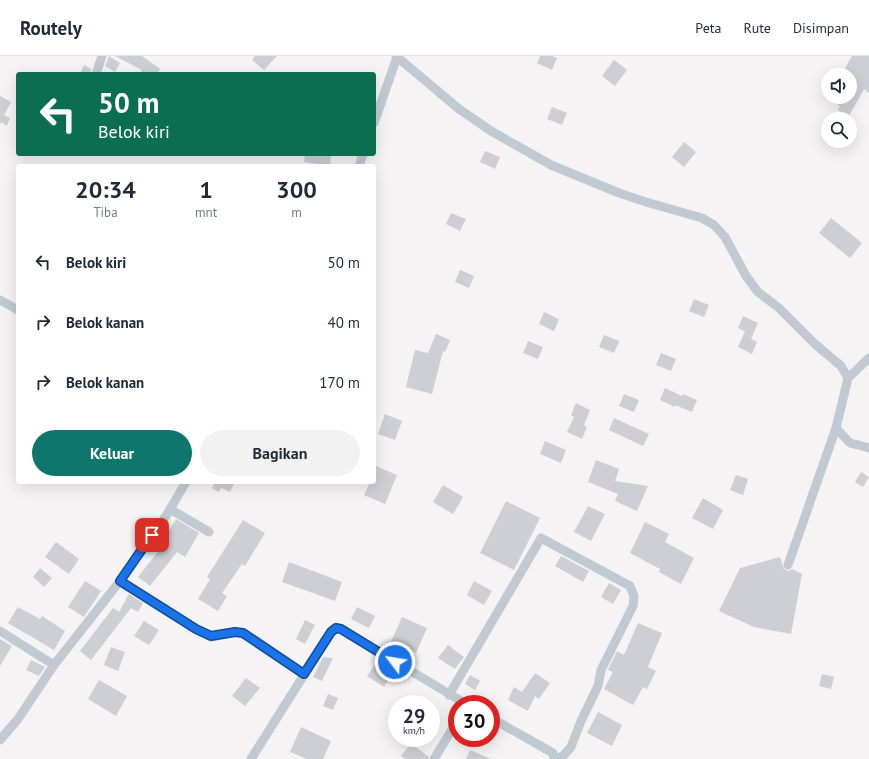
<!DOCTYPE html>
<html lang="id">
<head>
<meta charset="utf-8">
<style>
  body { margin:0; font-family:"PT Sans",sans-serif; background:#f2f2f3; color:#1f2937; height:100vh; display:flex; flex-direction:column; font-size:15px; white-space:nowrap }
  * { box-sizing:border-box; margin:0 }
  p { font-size:13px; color:#747a83 }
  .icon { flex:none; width:22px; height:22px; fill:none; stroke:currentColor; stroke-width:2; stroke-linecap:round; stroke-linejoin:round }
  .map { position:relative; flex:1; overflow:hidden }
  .side { position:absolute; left:16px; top:108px; width:360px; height:320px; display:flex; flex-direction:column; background:#fff; border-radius:4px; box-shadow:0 4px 16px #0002 }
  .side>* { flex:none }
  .banner { position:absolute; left:16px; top:16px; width:360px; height:84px; border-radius:4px; box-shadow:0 4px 16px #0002; background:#0b6e4f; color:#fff; overflow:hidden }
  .buttons { position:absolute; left:821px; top:12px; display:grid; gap:8px }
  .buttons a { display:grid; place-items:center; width:36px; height:36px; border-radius:50%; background:#fff; box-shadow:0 4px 16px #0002; font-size:20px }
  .speed { position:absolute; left:388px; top:639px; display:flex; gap:8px; font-size:20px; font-weight:700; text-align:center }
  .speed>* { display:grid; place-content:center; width:52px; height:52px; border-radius:50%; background:#fff; box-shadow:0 4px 16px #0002; line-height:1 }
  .speed small { font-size:10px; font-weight:400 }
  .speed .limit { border:6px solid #d22; background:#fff; color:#111 }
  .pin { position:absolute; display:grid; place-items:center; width:34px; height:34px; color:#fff; margin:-17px; border-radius:8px; box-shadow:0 2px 6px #0006 }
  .me { position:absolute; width:44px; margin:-22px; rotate:301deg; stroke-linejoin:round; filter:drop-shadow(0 0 3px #0008) }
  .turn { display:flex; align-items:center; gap:14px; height:84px; padding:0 16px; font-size:18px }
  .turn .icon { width:52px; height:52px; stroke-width:2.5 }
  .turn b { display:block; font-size:28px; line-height:34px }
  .eta { display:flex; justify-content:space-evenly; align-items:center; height:68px; text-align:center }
  .eta b { font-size:24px; font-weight:600; line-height:28px }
  .cta { display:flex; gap:8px; margin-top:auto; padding:8px 16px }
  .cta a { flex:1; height:46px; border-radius:24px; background:#0f766e; color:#fff; font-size:16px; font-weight:600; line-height:46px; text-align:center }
  .cta a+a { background:#f2f2f3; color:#1f2937 }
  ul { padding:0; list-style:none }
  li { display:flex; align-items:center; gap:12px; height:60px; padding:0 16px }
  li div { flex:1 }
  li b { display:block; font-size:15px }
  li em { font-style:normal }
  header { display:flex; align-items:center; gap:24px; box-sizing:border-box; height:56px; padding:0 20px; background:#fff; border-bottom:1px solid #e0e1e3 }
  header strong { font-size:19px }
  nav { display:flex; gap:22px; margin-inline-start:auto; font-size:14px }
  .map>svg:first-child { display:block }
</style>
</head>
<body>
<header>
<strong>Routely</strong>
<nav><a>Peta</a><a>Rute</a><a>Disimpan</a></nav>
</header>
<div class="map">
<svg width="869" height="703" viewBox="0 0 869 703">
  <rect width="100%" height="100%" fill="#f5f3f3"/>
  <!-- building -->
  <g fill="#cdcfd5">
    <polygon points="109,0 120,7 115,16 105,10"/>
    <polygon points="115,0 142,0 160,13 157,18 139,18 142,14"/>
    <polygon points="255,0 277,0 264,14 252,4"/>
    <polygon points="540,0 552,0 557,2 552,14 537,7"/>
    <polygon points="852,0 869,0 869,37 864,33 849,60 838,54 840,50 824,41 850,41 850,19 841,19"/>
    <polygon points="614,4 627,14 615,30 602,20"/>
    <polygon points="84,9 91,13 90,18 80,18"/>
    <polygon points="0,40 11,46 4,59 10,62 7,70 1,66 0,69"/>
    <polygon points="552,51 567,57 562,69 547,63"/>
    <polygon points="684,86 696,96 684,111 672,101"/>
    <polygon points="485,95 500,101 495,113 480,106"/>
    <polygon points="305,98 331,98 330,110 304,106"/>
    <polygon points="451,157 466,163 460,175 446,168"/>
    <polygon points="831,162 862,187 850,202 819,177"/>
    <polygon points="460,214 474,220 469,232 455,226"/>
    <polygon points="694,243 709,249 704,261 689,255"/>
    <polygon points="544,256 559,263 554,275 539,268"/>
    <polygon points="743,260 758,267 751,283 757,286 752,298 738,291 745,275 738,272"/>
    <polygon points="436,278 450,284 445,296 443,295 432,338 406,331 415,294 428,297"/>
    <polygon points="604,279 619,285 614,297 599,291"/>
    <polygon points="528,285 543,291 538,303 523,297"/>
    <polygon points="661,297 676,303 671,315 656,309"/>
    <polygon points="665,332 682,340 683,338 697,344 692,356 675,349 675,351 660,344"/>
    <polygon points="624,338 639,344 634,356 619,350"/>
    <polygon points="576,347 590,354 584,369 587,371 582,383 567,376 574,361 571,359"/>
    <polygon points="385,358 402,365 395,384 378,378"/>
    <polygon points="614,362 649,378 643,390 609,374"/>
    <polygon points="545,385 566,394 561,407 540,398"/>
    <polygon points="596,404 619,413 615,425 648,430 637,455 615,445 618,438 588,426"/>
    <polygon points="376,410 397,419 385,448 364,439 370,426 374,426 374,415"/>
    <polygon points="861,416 869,421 863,431 855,426"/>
    <polygon points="736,419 748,423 743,439 730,434"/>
    <polygon points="209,426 235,426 230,436 221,432 219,436 212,432 214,429"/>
    <polygon points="443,429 463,441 453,458 433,446"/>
    <polygon points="703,442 723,454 713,473 692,462"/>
    <polygon points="506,445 540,462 514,514 480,497"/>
    <polygon points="588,450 605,458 591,485 574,476"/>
    <polygon points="176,463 199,477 185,501 177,496 150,530 138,521 164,488 162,486"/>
    <polygon points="243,464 265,477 245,510 242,508 222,537 227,540 218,555 198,543 210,523 207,521"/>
    <polygon points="645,466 669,478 665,486 694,502 681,528 659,516 660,513 630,497"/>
    <polygon points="56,486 79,503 69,518 45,501"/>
    <polygon points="561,500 589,515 583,526 555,510"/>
    <polygon points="780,501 784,513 789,515 792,513 802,518 791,578 754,571 719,555 740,512"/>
    <polygon points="289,506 342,526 335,545 282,526"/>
    <polygon points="40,512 52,522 44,531 33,521"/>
    <polygon points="85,525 101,535 84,561 68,551"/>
    <polygon points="474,525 492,535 484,549 467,539"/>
    <polygon points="609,527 621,534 613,548 601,541"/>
    <polygon points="129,538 143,547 138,556 131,552 91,604 80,595 113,552 119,556"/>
    <polygon points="18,551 40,563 42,560 65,575 54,594 8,567"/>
    <polygon points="357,551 375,560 369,572 351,563"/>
    <polygon points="402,561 427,572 416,597 391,586"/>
    <polygon points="305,564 315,569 305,588 296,583"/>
    <polygon points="144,565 159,574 149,589 134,580"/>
    <polygon points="638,567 662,577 648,611 656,615 647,633 643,631 633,649 604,633 613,616 608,614 617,595 624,599"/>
    <polygon points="0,583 12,590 0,610"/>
    <polygon points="448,589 464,601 455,613 438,602"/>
    <polygon points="111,591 125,596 118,615 104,609"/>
    <polygon points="323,601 333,602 322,625 313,621"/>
    <polygon points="31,604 45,611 39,620 26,614"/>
    <polygon points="378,604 394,614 384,631 367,620"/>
    <polygon points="535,617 550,627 539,643 535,640 528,655 508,644 514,631 522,636"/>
    <polygon points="822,618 834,621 831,633 819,630"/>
    <polygon points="470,619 480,625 475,634 465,628"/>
    <polygon points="246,622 260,632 245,650 232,640"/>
    <polygon points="99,624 127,640 116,660 88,643"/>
    <polygon points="328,638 338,642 333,654 323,650"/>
    <polygon points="598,656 622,669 612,690 587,677"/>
    <polygon points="301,671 331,685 323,703 307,703 290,696"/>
    <polygon points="411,687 429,701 428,703 405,703 401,700"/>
    <polygon points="470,694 491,703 466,703"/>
  </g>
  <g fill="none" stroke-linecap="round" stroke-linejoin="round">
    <!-- street -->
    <g stroke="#c1cad2" stroke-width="9">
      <polyline points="396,0 459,53 491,75 551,109 619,137 646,146 702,162 714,169 725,181 746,220 758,236 779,252 815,288 841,310 848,322"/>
      <polyline points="96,18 102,0"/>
      <polyline points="374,67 397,1"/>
      <polyline points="359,110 363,98"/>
      <polyline points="0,244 18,254"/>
      <polyline points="836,372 850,387 869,392"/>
      <polyline points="170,453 209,476"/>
      <polyline points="788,509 836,372 848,322 869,302"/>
      <polyline points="120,525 196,573 211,581 235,576 243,577 304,618"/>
      <polyline points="0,575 54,609"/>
      <polyline points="449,639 541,482 630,530 634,540 633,550 601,614 598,630 581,665 571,691 564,699 557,703"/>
      <polyline points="491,662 553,697 554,703"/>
      <polyline points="0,684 18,663 54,609 120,525 144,489 166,460 186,426"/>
      <polyline points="251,703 331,576 336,572 341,573 466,648"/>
      <polyline points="434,703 457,665"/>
    </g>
  </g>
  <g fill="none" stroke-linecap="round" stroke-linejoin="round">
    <defs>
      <polyline id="route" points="152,479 120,525 196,573 211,580 235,576 243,577 304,618 331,576 336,572 341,573 395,606"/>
    </defs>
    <!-- route casing -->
    <use href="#route" stroke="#114b97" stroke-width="10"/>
    <!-- route -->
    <use href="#route" stroke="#1a73e8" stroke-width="7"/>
  </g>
</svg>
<div class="buttons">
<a><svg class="icon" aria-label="sound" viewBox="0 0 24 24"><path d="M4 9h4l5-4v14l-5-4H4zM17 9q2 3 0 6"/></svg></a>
<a><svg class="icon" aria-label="search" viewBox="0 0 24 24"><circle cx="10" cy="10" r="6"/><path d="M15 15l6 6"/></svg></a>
</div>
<div class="speed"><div>29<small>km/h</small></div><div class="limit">30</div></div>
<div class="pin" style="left:152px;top:479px;background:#d93025"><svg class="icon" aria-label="arrive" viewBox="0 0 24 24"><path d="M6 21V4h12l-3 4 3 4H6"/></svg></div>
<svg class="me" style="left:395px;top:606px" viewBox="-20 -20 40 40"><circle r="17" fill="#1a73e8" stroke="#fff" stroke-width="3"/><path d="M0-11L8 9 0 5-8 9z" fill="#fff"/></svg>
<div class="banner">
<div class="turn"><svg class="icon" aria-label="left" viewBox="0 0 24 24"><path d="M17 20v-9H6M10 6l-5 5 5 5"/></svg><div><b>50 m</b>Belok kiri</div></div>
</div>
<section class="side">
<div class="eta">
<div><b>20:34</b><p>Tiba</p></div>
<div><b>1</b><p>mnt</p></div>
<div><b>300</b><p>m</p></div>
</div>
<ul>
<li><svg class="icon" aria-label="left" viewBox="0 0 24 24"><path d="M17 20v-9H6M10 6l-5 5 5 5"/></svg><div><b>Belok kiri</b></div><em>50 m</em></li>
<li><svg class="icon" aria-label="right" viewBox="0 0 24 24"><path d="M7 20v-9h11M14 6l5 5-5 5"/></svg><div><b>Belok kanan</b></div><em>40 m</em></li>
<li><svg class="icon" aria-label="right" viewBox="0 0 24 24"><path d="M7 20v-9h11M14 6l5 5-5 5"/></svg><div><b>Belok kanan</b></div><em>170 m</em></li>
</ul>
<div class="cta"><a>Keluar</a><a>Bagikan</a></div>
</section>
</div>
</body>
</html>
